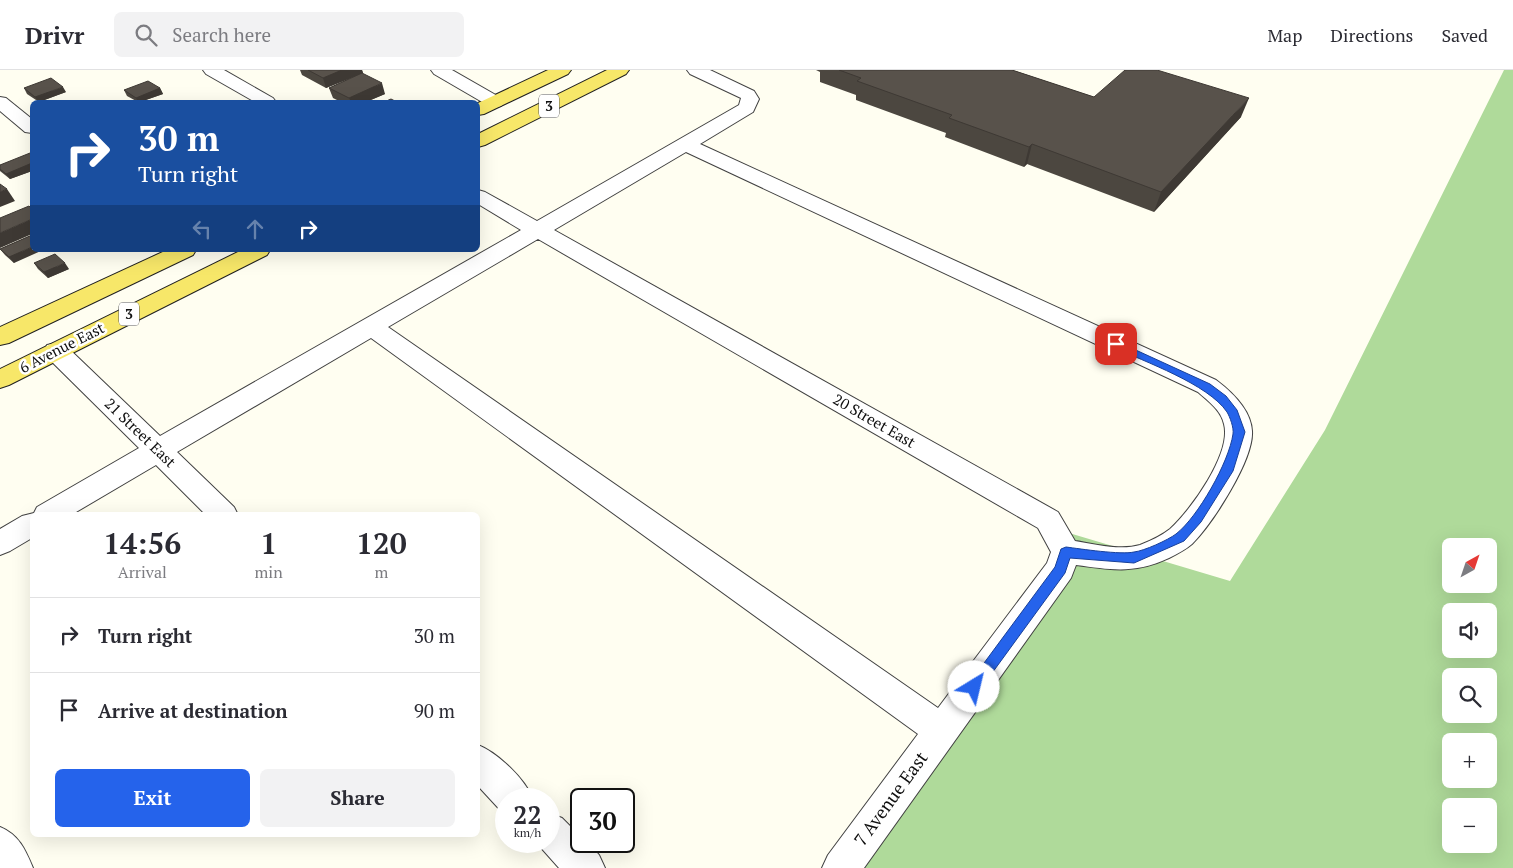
<!DOCTYPE html>
<html lang="en">
<head>
<meta charset="utf-8">
<style>
  body { margin:0; font-family:"PT Serif",serif; background:#f2f2f3; color:#2b2b33; height:100vh; display:flex; flex-direction:column; font-size:19px; white-space:nowrap }
  * { box-sizing:border-box; margin:0 }
  p { font-size:16px; color:#7c7c81 }
  .icon { flex:none; width:28px; height:28px; fill:none; stroke:currentColor; stroke-width:2; stroke-linecap:round; stroke-linejoin:round }
  .map { position:relative; flex:1; overflow:hidden }
  .side { position:absolute; left:30px; top:442px; width:450px; height:325px; display:flex; flex-direction:column; background:#fff; border-radius:8px; box-shadow:0 5px 20px #0002 }
  .side>* { flex:none }
  .banner { position:absolute; left:30px; top:30px; width:450px; height:152px; border-radius:8px; box-shadow:0 5px 20px #0002; background:#1a4fa0; color:#fff; overflow:hidden }
  .needle { width:32px; rotate:40deg }
  .fabs { position:absolute; left:1442px; top:468px; display:grid; gap:10px }
  .fabs a { display:grid; place-items:center; width:55px; height:55px; border-radius:8px; background:#fff; box-shadow:0 5px 20px #0002; font-size:25px }
  .speed { position:absolute; left:495px; top:718px; display:flex; gap:10px; font-size:25px; font-weight:700; text-align:center }
  .speed>* { display:grid; place-content:center; width:65px; height:65px; border-radius:50%; background:#fff; box-shadow:0 5px 20px #0002; line-height:1 }
  .speed small { font-size:12px; font-weight:400 }
  .speed .limit { border:2px solid #111; border-radius:8px; background:#fff; color:#111 }
  .pin { position:absolute; display:grid; place-items:center; width:42px; height:42px; color:#fff; margin:-21px; border-radius:10px; box-shadow:0 2px 8px #0006 }
  .me { position:absolute; width:55px; margin:-28px; rotate:36deg; stroke-linejoin:round; filter:drop-shadow(0 0 4px #0008) }
  .turn { display:flex; align-items:center; gap:18px; height:105px; padding:0 25px; font-size:22px }
  .turn .icon { width:65px; height:65px; stroke-width:2.5 }
  .turn b { display:block; font-size:35px; line-height:42px }
  .lanes { display:flex; align-items:center; height:48px; padding:0 25px; background:#0003; justify-content:center; gap:25px; direction:ltr }
  .lanes .off { opacity:.35 }
  .eta { display:flex; justify-content:space-evenly; align-items:center; height:85px; text-align:center }
  .eta b { font-size:30px; font-weight:800; line-height:35px }
  .cta { display:flex; gap:10px; margin-top:auto; padding:10px 25px }
  .cta a { flex:1; height:58px; border-radius:8px; background:#2563eb; color:#fff; font-size:20px; font-weight:800; line-height:58px; text-align:center }
  .cta a+a { background:#f2f2f3; color:#2b2b33 }
  ul { padding:0; list-style:none }
  li { display:flex; align-items:center; gap:15px; height:75px; padding:0 25px; border-top:1px solid #e1e1e2 }
  li div { flex:1 }
  li b { display:block; font-size:19px }
  li em { font-style:normal }
  header { display:flex; align-items:center; gap:30px; box-sizing:border-box; height:70px; padding:0 25px; background:#fff; border-bottom:1px solid #e1e1e2 }
  header strong { font-size:24px }
  nav { display:flex; gap:28px; margin-inline-start:auto; font-size:18px }
  .search { width:350px; height:45px; background:#f2f2f3; display:flex; align-items:center; gap:12px; box-sizing:border-box; padding:0 18px; border-radius:8px; color:#7c7c81; font-size:19px }
  .map>svg:first-child { display:block }
</style>
</head>
<body>
<header>
<strong>Drivr</strong>
<div class="search"><svg class="icon" aria-label="search" viewBox="0 0 24 24"><circle cx="10" cy="10" r="6"/><path d="M15 15l6 6"/></svg>Search here</div>
<nav><a>Map</a><a>Directions</a><a>Saved</a></nav>
</header>
<div class="map">
<svg width="1513" height="798" viewBox="0 0 1513 798">
  <rect width="100%" height="100%" fill="#fffef1"/>
  <!-- forest -->
  <path fill="#afda9a" fill-rule="evenodd" d="M1504,0H1513V798H824L1069,463L1230,511L1325,360ZM1451,476H1489V514H1451ZM1451,541H1489V579H1451ZM1451,606H1489V644H1451ZM1451,671H1489V709H1451ZM1451,736H1489V774H1451Z"/>
  <g fill="none" stroke-linecap="round" stroke-linejoin="round">
    <defs>
      <g id="minor">
        <polygon points="203,0 224,0 273,28 276,32 255,32 206,4"/>
        <polygon points="431,0 452,0 501,28 504,32 501,36 495,37 489,36 434,4"/>
        <path d="M687,0H710L754,21L759,29L753,42L700,74L1216,310C1232,322 1251,340 1252,361C1254,390 1212,454 1192,474C1185,480 1177,484 1169,488C1134,504 1113,500 1076,495L1071,508L864,798H822L828,785L918,664L371,268L177,382L234,437L238,445H206L156,395L71,445H32V468L10,481L0,485V459L22,446L34,443L37,437L139,378L47,287L44,281L47,275L56,273L65,275L160,366L521,160L478,134V120L485,122L537,151L739,35L741,28L690,4ZM686,82L1198,322C1208,331 1221,340 1224,354C1232,383 1191,440 1170,459C1161,466 1150,471 1140,475C1120,481 1095,474 1075,471L1058,442L554,160ZM538,169L1038,458L1051,482L1047,493L938,638L388,257Z"/>
        <polygon points="0,27 6,28 32,49 32,63 25,62 0,41"/>
        <path d="M478,675C498,683 525,709 533,729H506V743L502,742L478,716Z"/>
        <polygon points="549,743 562,748 581,767 581,771 586,771 599,785 605,798 559,798 535,771 549,771"/>
        <path d="M0,757C19,765 25,779 33,798H0Z"/>
      </g>
      <g id="major">
        <polygon points="548,0 571,0 568,4 484,44 478,45 478,33"/>
        <polygon points="607,0 629,0 626,4 485,75 478,77 478,64"/>
        <polygon points="167,180 196,180 193,185 9,273 0,275 0,257"/>
        <polygon points="242,180 270,180 267,185 9,315 0,318 0,299"/>
      </g>
    </defs>
    <!-- minor casing -->
    <use href="#minor" stroke="#424242" stroke-width="2"/>
    <!-- major casing -->
    <use href="#major" stroke="#202020" stroke-width="2"/>
    <!-- minor -->
    <use href="#minor" fill="#fff" fill-rule="evenodd"/>
    <!-- major -->
    <use href="#major" fill="#f7e769" fill-rule="evenodd"/>
  </g>
  <!-- wall -->
  <g fill="#4c4740">
    <polygon points="300,0 362,0 363,3 362,4 385,24 366,32 341,32 333,28 329,18 356,6 326,18 302,5"/>
    <polygon points="816,0 1012,0 1094,27 1241,47 1154,142 1027,94 1024,97 945,67 946,63 856,30 856,25 820,12 820,2"/>
    <polygon points="24,18 66,22 39,32 27,24"/>
    <polygon points="160,18 163,24 140,32 138,32 127,26 124,20"/>
    <polygon points="32,85 32,101 10,109 0,101 0,95"/>
    <polygon points="32,165 14,193 5,185 0,179"/>
    <polygon points="34,193 69,199 48,208 38,199"/>
  </g>
  <!-- shaded-wall -->
  <g fill="#3e3934">
    <polygon points="342,0 362,0 363,3 326,18 323,8"/>
    <polygon points="382,13 385,24 366,32 351,32 349,28"/>
    <polygon points="63,17 66,22 39,32 35,27"/>
    <polygon points="160,18 163,24 140,32 138,32 136,28"/>
    <polygon points="1249,28 1241,47 1154,142 1161,122"/>
    <polygon points="1032,74 1027,94 1024,97 1029,77"/>
    <polygon points="32,93 32,101 10,109 6,104"/>
    <polygon points="7,119 15,131 0,137 0,122"/>
    <polygon points="32,149 32,164 0,178 0,163"/>
    <polygon points="32,177 32,180 43,180 14,193 9,187"/>
    <polygon points="65,193 69,199 48,208 44,202"/>
  </g>
  <!-- building -->
  <g fill="#58524b" stroke="#3e3934">
    <polygon points="308,0 342,0 323,8"/>
    <polygon points="839,0 1012,0 1094,27 1125,0 1157,0 1249,28 1161,122 1032,74 1029,77 949,48 952,45 857,11 861,8"/>
    <polygon points="362,3 382,13 349,28 329,18"/>
    <polygon points="51,8 63,17 35,27 24,18"/>
    <polygon points="148,11 160,18 136,28 124,20"/>
    <polygon points="391,29 397,32 384,32"/>
    <polygon points="30,83 32,85 32,93 6,104 0,99 0,95"/>
    <polygon points="0,114 7,119 0,122"/>
    <polygon points="29,136 32,139 32,149 0,163 0,148"/>
    <polygon points="32,165 32,177 9,187 0,179"/>
    <polygon points="55,184 65,193 44,202 34,193"/>
  </g>
  <!-- route -->
  <path fill="#2563eb" stroke="#184099" d="M1116,271L1210,314L1226,326L1237,340L1245,362L1233,401L1201,452L1184,471L1134,493L1070,488L1065,503L979,621L974,623L970,621L968,617L970,612L1055,497L1061,479L1066,477C1081,479 1121,485 1134,482C1144,481 1168,470 1176,464C1198,447 1229,392 1233,364C1234,358 1230,347 1227,342C1208,314 1145,292 1113,277L1111,274Z"/>
  <g text-anchor="middle" stroke-width="5" stroke-linejoin="round" paint-order="stroke">
    <!-- shield labels -->
    <g fill="#fff" stroke="#575757" stroke-width="1">
      <rect x="539" y="24.5" width="20" height="23" rx="4"/>
      <rect x="119" y="232.5" width="20" height="23" rx="4"/>
    </g>
    <g font-size="14" font-weight="bold" fill="#0f0f0f">
      <text x="549" y="41">3</text>
      <text x="129" y="249">3</text>
    </g>
    <!-- street labels -->
    <g font-size="15" fill="#0f0f0f" stroke="#fff">
      <text transform="translate(62 278) rotate(-27)" y="5">6 Avenue East</text>
      <text transform="translate(874 351) rotate(30)" y="5">20 Street East</text>
      <text transform="translate(140 363) rotate(44)" y="5">21 Street East</text>
    </g>
    <!-- near-street labels -->
    <g font-size="18" fill="#0f0f0f" stroke="#fff">
      <text transform="translate(891 729) rotate(-54)" y="6">7 Avenue East</text>
    </g>
  </g>
</svg>
<div class="fabs">
<a><svg class="needle" viewBox="-14 -14 28 28"><path d="M0-13l5 13h-10z" fill="#e53935"/><path d="M0 13l5-13h-10z" fill="#7c7c81"/></svg></a>
<a><svg class="icon" aria-label="sound" viewBox="0 0 24 24"><path d="M4 9h4l5-4v14l-5-4H4zM17 9q2 3 0 6"/></svg></a>
<a><svg class="icon" aria-label="search" viewBox="0 0 24 24"><circle cx="10" cy="10" r="6"/><path d="M15 15l6 6"/></svg></a>
<a>+</a>
<a>−</a>
</div>
<div class="speed"><div>22<small>km/h</small></div><div class="limit">30</div></div>
<div class="pin" style="left:1116px;top:274px;background:#d93025"><svg class="icon" aria-label="arrive" viewBox="0 0 24 24"><path d="M6 21V4h12l-3 4 3 4H6"/></svg></div>
<svg class="me" style="left:974px;top:617px" viewBox="-20 -20 40 40"><circle r="19" fill="#fff"/><path d="M0-13L10 11 0 6-10 11z" fill="#2563eb"/></svg>
<div class="banner">
<div class="turn"><svg class="icon" aria-label="right" viewBox="0 0 24 24"><path d="M7 20v-9h11M14 6l5 5-5 5"/></svg><div><b>30 m</b>Turn right</div></div>
<div class="lanes"><svg class="icon off" aria-label="left" viewBox="0 0 24 24"><path d="M17 20v-9H6M10 6l-5 5 5 5"/></svg><svg class="icon off" aria-label="ahead" viewBox="0 0 24 24"><path d="M12 20V5M6 11l6-6 6 6"/></svg><svg class="icon" aria-label="right" viewBox="0 0 24 24"><path d="M7 20v-9h11M14 6l5 5-5 5"/></svg></div>
</div>
<section class="side">
<div class="eta">
<div><b>14:56</b><p>Arrival</p></div>
<div><b>1</b><p>min</p></div>
<div><b>120</b><p>m</p></div>
</div>
<ul>
<li><svg class="icon" aria-label="right" viewBox="0 0 24 24"><path d="M7 20v-9h11M14 6l5 5-5 5"/></svg><div><b>Turn right</b></div><em>30 m</em></li>
<li><svg class="icon" aria-label="arrive" viewBox="0 0 24 24"><path d="M6 21V4h12l-3 4 3 4H6"/></svg><div><b>Arrive at destination</b></div><em>90 m</em></li>
</ul>
<div class="cta"><a>Exit</a><a>Share</a></div>
</section>
</div>
</body>
</html>
